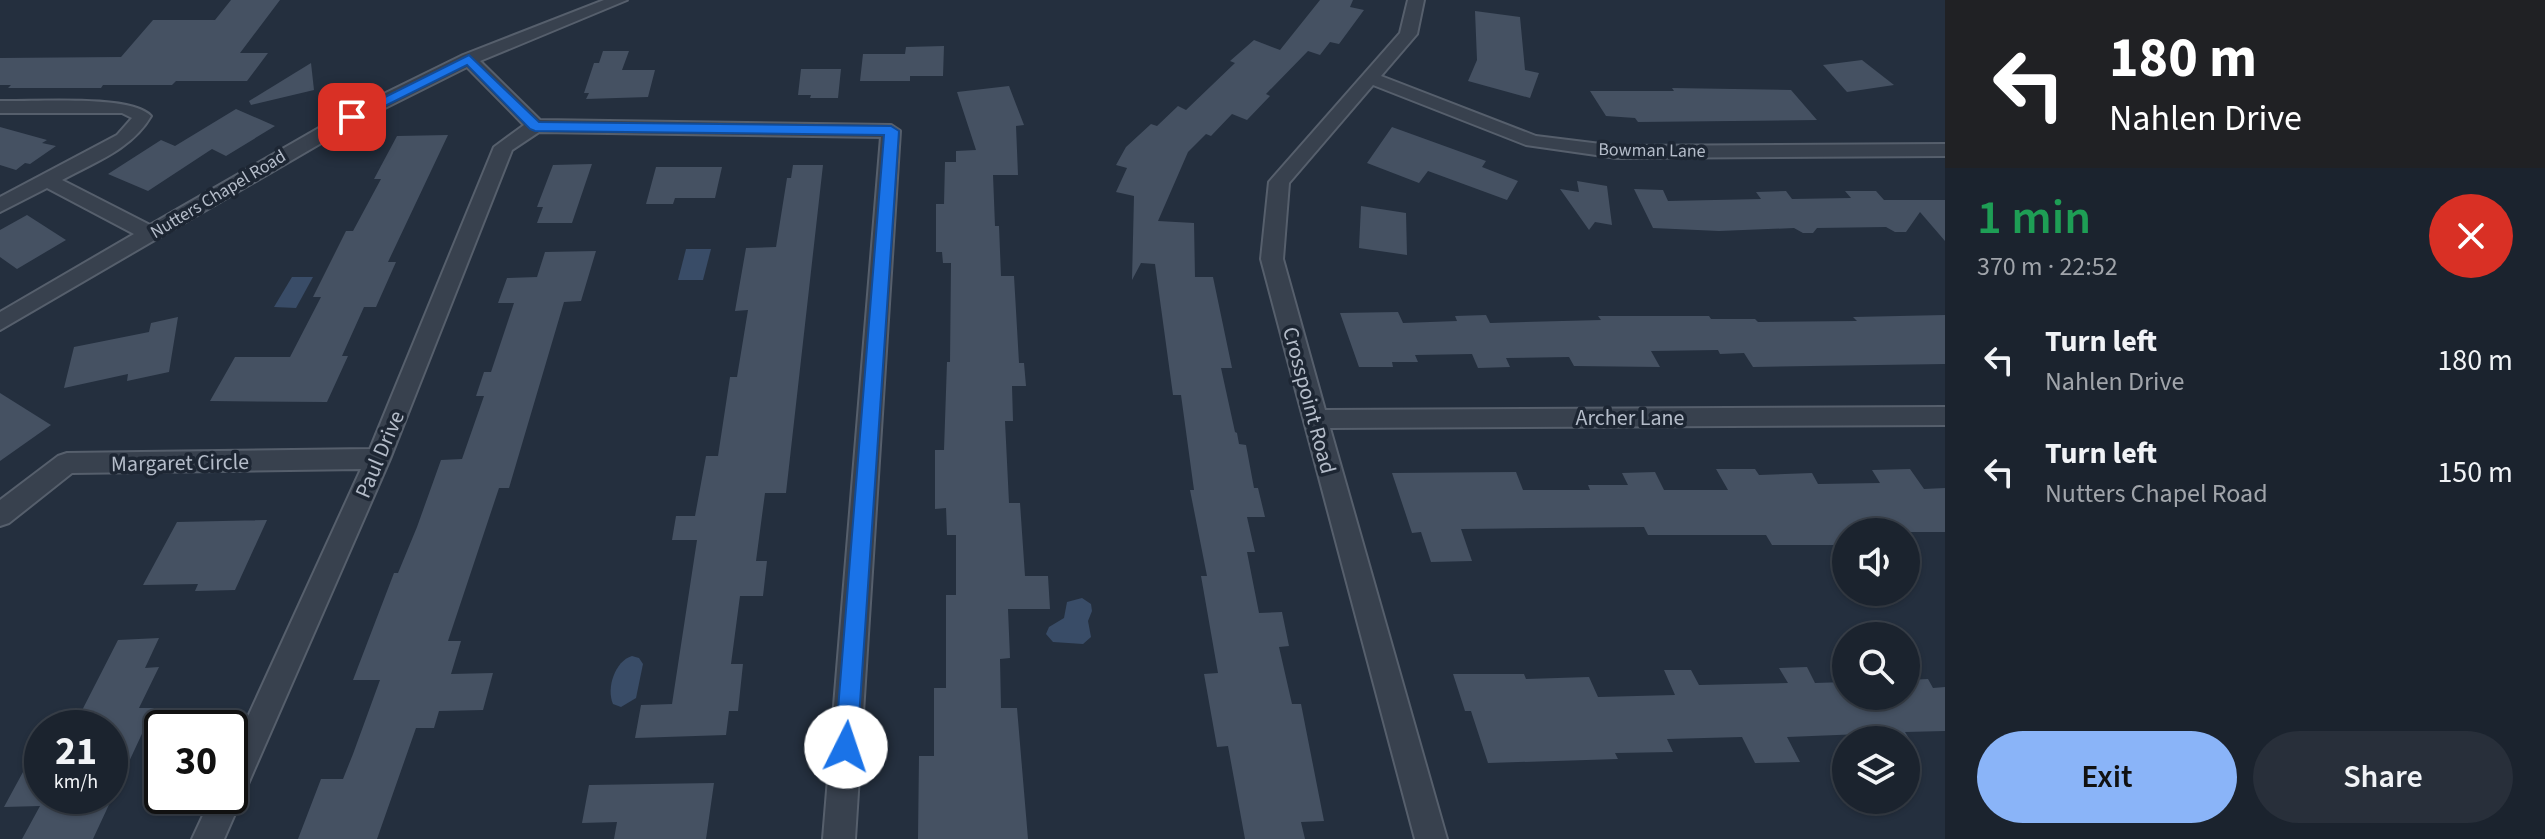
<!DOCTYPE html>
<html lang="en">
<head>
<meta charset="utf-8">
<style>
  body { margin:0; font-family:"Source Sans 3",sans-serif; background:#282f3a; color:#f1f3f6; height:100vh; display:flex; flex-direction:column; font-size:30px; white-space:nowrap }
  * { box-sizing:border-box; margin:0 }
  p { font-size:26px; color:#a0a4aa }
  .icon { flex:none; width:44px; height:44px; fill:none; stroke:currentColor; stroke-width:2; stroke-linecap:round; stroke-linejoin:round }
  .map { position:relative; flex:1; overflow:hidden }
  .details { display:flex; flex-direction:column; background:#1b232e; width:600px }
  .details>* { flex:none }
  .guide { background:#202124; color:#fff; overflow:hidden }
  .fabs { position:absolute; left:1832px; top:518px; display:grid; gap:16px }
  .fabs a { display:grid; place-items:center; width:88px; height:88px; border-radius:50%; background:#1b232e; box-shadow:0 2px 6px #0004,0 0 0 2px #39404a; font-size:40px }
  .speed { position:absolute; left:24px; top:710px; display:flex; gap:16px; font-size:40px; font-weight:700; text-align:center }
  .speed>* { display:grid; place-content:center; width:104px; height:104px; border-radius:50%; background:#1b232e; box-shadow:0 2px 6px #0004,0 0 0 2px #39404a; line-height:1 }
  .speed small { font-size:20px; font-weight:400 }
  .speed .limit { border:4px solid #111; border-radius:12px; background:#fff; color:#111 }
  .pin { position:absolute; display:grid; place-items:center; width:68px; height:68px; color:#fff; margin:-34px; border-radius:16px; box-shadow:0 4px 12px #0006 }
  .me { position:absolute; width:88px; margin:-44px; rotate:4deg; stroke-linejoin:round; filter:drop-shadow(0 0 6px #0008) }
  .turn { display:flex; align-items:center; gap:28px; height:168px; padding:0 32px; font-size:36px }
  .turn .icon { width:104px; height:104px; stroke-width:2.5 }
  .turn b { display:block; font-size:56px; line-height:68px }
  .round { display:grid; place-items:center; flex:none; width:84px; height:84px; border-radius:42px; background:#282f3a }
  .overview { display:flex; align-items:center; justify-content:space-between; height:136px; padding:0 32px }
  h1 { font-size:48px; font-weight:600; line-height:60px; color:#1e9e55 }
  .cta { display:flex; gap:16px; margin-top:auto; padding:16px 32px }
  .cta a { flex:1; height:92px; border-radius:48px; background:#8ab4f8; color:#111; font-size:32px; font-weight:600; line-height:92px; text-align:center }
  .cta a+a { background:#282f3a; color:#f1f3f6 }
  ul { padding:0; list-style:none }
  li { display:flex; align-items:center; gap:24px; height:112px; padding:0 32px }
  li div { flex:1 }
  li b { display:block; font-size:30px }
  li em { font-style:normal }
  main { display:flex; flex:1; min-height:0 }
  .map>svg:first-child { display:block }
</style>
</head>
<body>
<main>
<div class="map">
<svg width="1945" height="839" viewBox="0 0 1945 839">
  <rect width="100%" height="100%" fill="#242f3e"/>
  <!-- water -->
  <g fill="#394c67">
    <polygon points="686,249 711,249 703,280 678,280"/>
    <polygon points="292,277 313,277 296,308 274,307"/>
    <polygon points="1082,598 1091,604 1092,611 1088,621 1091,637 1083,644 1053,642 1046,634 1049,627 1064,618 1067,602"/>
    <path d="M632,656L639,658L643,664L636,698L621,707L613,704C606,688 615,661 632,656Z"/>
  </g>
  <!-- building -->
  <g fill="#455162">
    <polygon points="231,0 280,0 240,53 268,53 247,81 176,81 172,85 103,85 101,88 8,88 11,85 0,85 0,58 121,57 153,20 215,20"/>
    <polygon points="1320,0 1353,0 1350,7 1364,10 1339,44 1330,42 1320,55 1308,51 1266,94 1270,96 1247,120 1232,114 1211,136 1206,134 1188,152 1158,221 1194,223 1195,277 1213,277 1232,368 1221,368 1235,432 1237,433 1239,444 1246,445 1254,488 1258,488 1265,517 1247,517 1255,552 1247,552 1259,613 1282,612 1289,646 1279,647 1292,704 1301,704 1324,821 1301,822 1305,839 1245,839 1228,746 1217,747 1204,674 1218,673 1201,576 1207,576 1190,490 1194,490 1181,395 1173,395 1155,264 1141,263 1132,280 1134,196 1116,192 1127,168 1116,165 1126,147 1151,124 1157,126 1178,106 1186,110 1235,63 1230,61 1254,40 1280,50"/>
    <polygon points="1475,11 1520,17 1525,70 1539,73 1530,98 1468,81 1477,60"/>
    <polygon points="944,46 943,76 910,76 910,81 860,81 863,54 905,54 906,47"/>
    <polygon points="603,51 629,51 622,70 655,70 648,97 586,99 589,93 584,93 594,63 599,63"/>
    <polygon points="1862,60 1894,85 1847,92 1823,65"/>
    <polygon points="311,63 314,90 251,105 249,101"/>
    <polygon points="801,69 841,69 838,98 810,98 811,95 798,95"/>
    <polygon points="1009,86 1024,125 1016,126 1018,175 993,175 995,226 999,226 1001,276 1014,276 1019,363 1024,363 1026,386 1012,386 1013,421 1005,421 1009,503 1020,503 1025,576 1048,576 1050,609 1008,609 1010,658 1000,659 1001,708 1017,708 1028,839 918,839 919,756 934,756 934,688 946,688 946,595 956,595 956,535 947,535 946,508 935,509 935,450 944,450 947,362 950,362 951,263 943,263 942,252 936,252 936,204 944,204 945,162 956,162 956,151 976,150 957,92"/>
    <polygon points="1672,88 1791,90 1817,120 1638,122 1635,118 1606,116 1590,91 1674,91"/>
    <polygon points="236,109 275,126 226,156 212,149 148,191 108,174 161,140 175,146"/>
    <polygon points="0,127 47,140 42,143 56,146 30,164 25,163 16,170 0,165"/>
    <polygon points="1392,127 1486,161 1482,167 1518,181 1507,200 1428,171 1419,183 1367,163"/>
    <polygon points="448,135 388,262 396,262 376,307 364,307 342,356 348,356 327,402 210,401 235,357 290,357 321,297 313,297 346,231 353,231 381,179 374,179 397,136"/>
    <polygon points="592,164 572,223 537,223 543,207 537,207 553,165"/>
    <polygon points="793,165 823,165 786,493 765,493 756,561 767,561 763,596 740,596 731,664 743,664 738,711 729,711 726,735 635,738 641,705 672,704 697,540 672,540 676,516 695,516 706,456 718,456 730,377 737,377 748,310 735,311 746,248 776,247 787,178 791,178"/>
    <polygon points="656,167 722,167 715,198 675,198 673,204 646,204"/>
    <polygon points="1577,181 1607,186 1612,225 1595,222 1589,230 1560,189 1579,192"/>
    <polygon points="1634,189 1663,190 1668,201 1761,199 1756,192 1786,191 1792,199 1851,198 1845,191 1876,191 1884,200 1945,200 1945,241 1920,212 1906,232 1895,232 1886,227 1817,228 1813,233 1803,233 1794,228 1719,231 1653,228"/>
    <polygon points="1361,206 1406,213 1407,255 1359,248"/>
    <polygon points="27,215 66,240 17,269 0,257 0,230"/>
    <polygon points="596,251 581,301 564,302 509,488 499,488 448,641 461,641 451,674 493,673 483,710 439,711 434,728 416,728 377,839 298,839 321,779 343,779 353,754 380,680 353,680 394,573 398,573 417,527 441,460 462,459 484,396 476,396 484,372 491,372 514,303 498,303 507,278 537,277 545,252"/>
    <polygon points="1398,312 1403,323 1457,321 1455,316 1486,315 1490,323 1601,320 1598,316 1709,316 1711,319 1755,319 1758,322 1857,321 1853,317 1945,315 1945,364 1753,367 1744,353 1720,354 1718,350 1651,351 1660,367 1574,366 1569,357 1506,358 1510,367 1478,368 1472,354 1415,355 1418,362 1392,362 1393,367 1359,367 1340,313"/>
    <polygon points="178,317 169,372 127,381 128,374 64,388 74,347 149,332 151,323"/>
    <polygon points="0,393 51,425 0,461"/>
    <polygon points="1716,469 1755,469 1759,475 1812,473 1818,484 1880,483 1872,470 1910,469 1924,489 1945,488 1945,532 1846,532 1846,545 1772,545 1766,535 1648,535 1644,527 1461,529 1472,561 1431,562 1421,532 1412,533 1392,473 1516,472 1523,490 1590,490 1588,485 1628,485 1622,473 1655,472 1664,490 1728,490"/>
    <polygon points="267,520 235,590 195,591 198,584 143,585 177,522"/>
    <polygon points="159,638 145,668 159,667 139,708 154,708 93,839 22,839 40,806 4,807 42,737 42,801 45,796 110,796 110,728 73,728 118,640"/>
    <polygon points="1807,667 1815,683 1846,682 1846,696 1906,696 1906,680 1928,679 1933,688 1945,687 1945,731 1905,732 1910,740 1866,740 1862,734 1787,737 1800,762 1755,763 1742,737 1667,739 1673,752 1615,753 1618,759 1488,763 1471,711 1465,711 1453,674 1524,674 1526,679 1589,677 1598,697 1675,695 1664,670 1691,670 1699,685 1788,683 1779,668"/>
    <polygon points="714,783 706,839 614,839 617,822 582,823 589,785"/>
  </g>
  <g fill="none" stroke-linecap="round" stroke-linejoin="round">
    <defs>
      <g id="street">
        <path d="M604,0H627L480,61L540,120L891,125L900,131L855,839H823L881,137L539,132L512,150L390,459L224,839H192L212,796H230V756L361,469L72,473L9,523L0,526V500L58,456L67,453L370,449L494,147L524,125L467,67L359,121L0,330V312L134,234L47,188L0,212V197L117,135L132,118L122,113H0V101C32,102 131,94 151,116C132,149 95,162 62,180L150,225L345,113L463,55Z"/>
        <polygon points="1408,0 1424,0 1417,34 1381,76 1536,136 1617,146 1945,144 1945,156 1617,158 1526,145 1373,85 1289,183 1283,259 1325,410 1945,407 1945,425 1330,428 1447,839 1415,839 1261,259 1269,182 1400,33"/>
      </g>
    </defs>
    <!-- street casing -->
    <use href="#street" stroke="#565f6c" stroke-width="4"/>
    <!-- street -->
    <use href="#street" fill="#38414e" fill-rule="evenodd"/>
  </g>
  <!-- route -->
  <polygon fill="#1a73e8" stroke="#114b97" stroke-width="2" points="469,55 539,122 891,126 899,131 857,747 854,754 846,758 838,754 835,747 884,135 535,131 530,129 467,65 357,120 345,117"/>
  <g text-anchor="middle" stroke-width="7" stroke-linejoin="round" paint-order="stroke">
    <!-- far-street labels -->
    <g font-size="18" fill="#b4bcc9" stroke="#1d2633">
      <text transform="translate(1652 150) rotate(1)" y="6">Bowman Lane</text>
      <text transform="translate(218 194) rotate(-31)" y="6">Nutters Chapel Road</text>
    </g>
    <!-- street labels -->
    <g font-size="22" fill="#b4bcc9" stroke="#1d2633">
      <text transform="translate(1310 400) rotate(75)" y="8">Crosspoint Road</text>
      <text x="1630" y="425">Archer Lane</text>
      <text transform="translate(379 454) rotate(-67)" y="8">Paul Drive</text>
      <text transform="translate(180 462) rotate(-1)" y="8">Margaret Circle</text>
    </g>
  </g>
</svg>
<div class="fabs">
<a><svg class="icon" aria-label="sound" viewBox="0 0 24 24"><path d="M4 9h4l5-4v14l-5-4H4zM17 9q2 3 0 6"/></svg></a>
<a><svg class="icon" aria-label="search" viewBox="0 0 24 24"><circle cx="10" cy="10" r="6"/><path d="M15 15l6 6"/></svg></a>
<a><svg class="icon" aria-label="layers" viewBox="0 0 24 24"><path d="M12 4l9 5-9 5-9-5zM3 14l9 5 9-5"/></svg></a>
</div>
<div class="speed"><div>21<small>km/h</small></div><div class="limit">30</div></div>
<div class="pin" style="left:352px;top:117px;background:#d93025"><svg class="icon" aria-label="arrive" viewBox="0 0 24 24"><path d="M6 21V4h12l-3 4 3 4H6"/></svg></div>
<svg class="me" style="left:846px;top:747px" viewBox="-20 -20 40 40"><circle r="19" fill="#fff"/><path d="M0-13L10 11 0 6-10 11z" fill="#1a73e8"/></svg>
</div>
<section class="details">
<div class="guide">
<div class="turn"><svg class="icon" aria-label="left" viewBox="0 0 24 24"><path d="M17 20v-9H6M10 6l-5 5 5 5"/></svg><div><b>180 m</b>Nahlen Drive</div></div>
</div>
<div class="overview"><div><h1>1 min</h1><p>370 m · 22:52</p></div><a class="round" style="background:#d93025;color:#fff"><svg class="icon" aria-label="close" viewBox="0 0 24 24"><path d="M6 6l12 12M18 6L6 18"/></svg></a></div>
<ul>
<li><svg class="icon" aria-label="left" viewBox="0 0 24 24"><path d="M17 20v-9H6M10 6l-5 5 5 5"/></svg><div><b>Turn left</b><p>Nahlen Drive</p></div><em>180 m</em></li>
<li><svg class="icon" aria-label="left" viewBox="0 0 24 24"><path d="M17 20v-9H6M10 6l-5 5 5 5"/></svg><div><b>Turn left</b><p>Nutters Chapel Road</p></div><em>150 m</em></li>
</ul>
<div class="cta"><a>Exit</a><a>Share</a></div>
</section>
</main>
</body>
</html>
